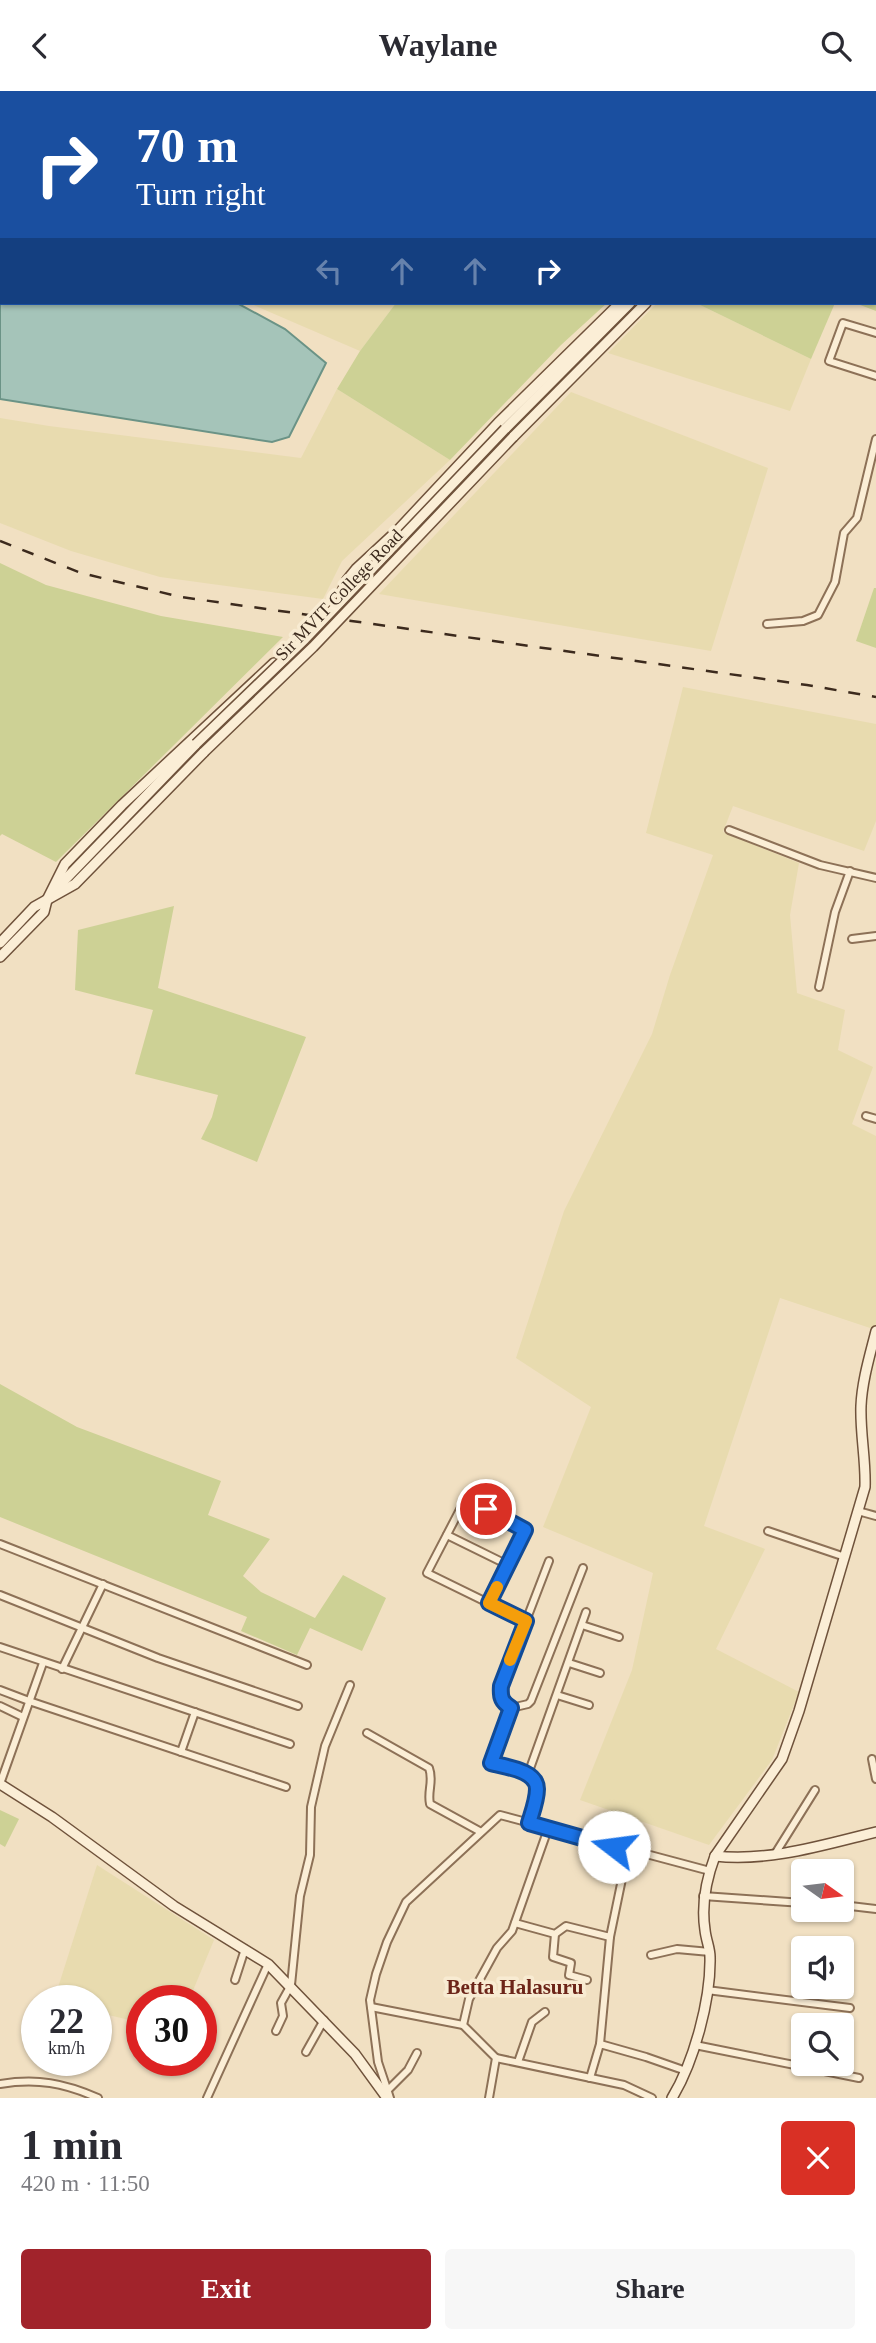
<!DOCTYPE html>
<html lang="en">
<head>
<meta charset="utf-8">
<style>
  body { margin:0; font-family:Georgia,serif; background:#f7f7f7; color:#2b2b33; height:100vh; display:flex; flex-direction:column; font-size:26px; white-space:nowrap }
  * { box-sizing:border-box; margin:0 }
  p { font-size:23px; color:#7c7c81 }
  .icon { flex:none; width:38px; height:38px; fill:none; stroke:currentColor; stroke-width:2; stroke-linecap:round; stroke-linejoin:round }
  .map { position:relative; height:2007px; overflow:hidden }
  .sheet { display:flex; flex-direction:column; background:#fff; flex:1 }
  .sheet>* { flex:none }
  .hud { position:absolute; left:0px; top:0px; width:877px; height:214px; box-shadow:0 2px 5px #0004; background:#1a4fa0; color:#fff; overflow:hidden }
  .needle { width:46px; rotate:104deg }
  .fabs { position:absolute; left:791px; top:1768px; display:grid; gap:14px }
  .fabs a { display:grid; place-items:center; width:63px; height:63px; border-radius:7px; background:#fff; box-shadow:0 2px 5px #0004; font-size:35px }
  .speed { position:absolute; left:21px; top:1894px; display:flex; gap:14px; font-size:35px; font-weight:700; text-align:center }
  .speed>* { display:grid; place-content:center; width:91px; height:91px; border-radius:50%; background:#fff; box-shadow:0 2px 5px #0004; line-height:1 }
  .speed small { font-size:18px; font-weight:400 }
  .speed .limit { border:10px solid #d22; background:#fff; color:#111 }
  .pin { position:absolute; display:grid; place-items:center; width:60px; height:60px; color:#fff; margin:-30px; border:4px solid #fff; border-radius:50%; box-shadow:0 2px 7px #0007 }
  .me { position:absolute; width:77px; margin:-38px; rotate:285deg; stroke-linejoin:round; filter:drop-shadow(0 0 5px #0008) }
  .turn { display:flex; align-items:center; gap:24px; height:147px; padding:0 21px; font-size:32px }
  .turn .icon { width:91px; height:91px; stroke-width:2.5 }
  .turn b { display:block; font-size:49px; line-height:60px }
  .lanes { display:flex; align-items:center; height:66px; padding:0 21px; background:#0003; justify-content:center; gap:35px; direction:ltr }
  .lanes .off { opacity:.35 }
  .round { display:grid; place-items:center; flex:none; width:74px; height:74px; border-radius:7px; background:#f7f7f7 }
  .summary { display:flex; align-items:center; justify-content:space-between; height:119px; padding:0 21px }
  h1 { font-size:42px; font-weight:700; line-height:52px }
  .cta { display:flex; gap:14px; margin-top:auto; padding:14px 21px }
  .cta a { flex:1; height:80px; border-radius:7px; background:#a1232b; color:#fff; font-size:28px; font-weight:700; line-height:80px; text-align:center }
  .cta a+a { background:#f7f7f7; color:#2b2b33 }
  header { display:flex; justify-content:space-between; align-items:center; height:91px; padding:0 21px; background:#fff; font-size:32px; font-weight:700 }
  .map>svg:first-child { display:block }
</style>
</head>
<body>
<header><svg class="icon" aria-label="back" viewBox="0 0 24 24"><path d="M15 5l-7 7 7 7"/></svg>Waylane<svg class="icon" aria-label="search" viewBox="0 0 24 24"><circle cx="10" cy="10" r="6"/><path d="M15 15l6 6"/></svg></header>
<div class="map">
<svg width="876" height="2007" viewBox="0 0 876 2007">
  <rect width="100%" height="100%" fill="#f1e0c2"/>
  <!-- farmland -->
  <g fill="#e8dbaf">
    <polygon points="0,0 554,0 553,2 2,2 2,93 0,92"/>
    <polygon points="249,212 396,212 360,260"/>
    <polygon points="657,212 696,212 811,268 790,320 608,262"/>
    <polygon points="337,298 450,369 342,470 323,508 160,486 71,460 0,432 0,327 49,335 301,367"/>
    <polygon points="571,301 768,377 711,560 379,503"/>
    <polygon points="683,596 876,633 876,730 864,760 733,715 723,741 799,772 790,824 797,902 845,919 838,959 873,976 852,1033 876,1045 876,1239 780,1207 704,1435 765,1458 716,1558 799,1601 772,1669 709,1754 580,1709 632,1579 653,1482 543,1436 591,1316 516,1267 564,1120 652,943 670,884 713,764 646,742"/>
    <polygon points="97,1774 214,1849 189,1909 142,1909 142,1932 96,1921 96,1909 54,1909"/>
  </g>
  <!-- green -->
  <g fill="#cdd195">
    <polygon points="876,73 876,220 855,212 875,212"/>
    <polygon points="396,212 607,212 561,254 450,369 337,298 360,260"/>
    <polygon points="696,212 835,212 811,268"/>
    <polygon points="0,472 46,494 161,525 283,546 56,771 2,743 0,745"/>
    <polygon points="874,497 876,497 876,557 856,550"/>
    <polygon points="174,815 158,897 306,946 257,1071 201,1048 212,1026 218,1004 135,983 153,919 75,899 78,839"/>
    <polygon points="0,1293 77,1336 221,1390 208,1424 270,1448 243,1485 261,1501 315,1527 343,1484 386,1507 362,1560 310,1537 297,1564 241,1540 247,1526 0,1426"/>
    <polygon points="0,1719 19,1728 5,1756 0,1753"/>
  </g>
  <!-- water -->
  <polygon fill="#a5c4b9" stroke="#6b9386" stroke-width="2" points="0,114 2,115 2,212 237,212 285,238 326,272 289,346 272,351 0,308"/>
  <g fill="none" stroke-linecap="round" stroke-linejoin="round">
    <defs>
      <g id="street">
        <polyline points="876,242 843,232 829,270 876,285"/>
        <polyline points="767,533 803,530 818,524 835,491 844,442 857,427 876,348"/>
        <polyline points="729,739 820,774 876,787"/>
        <polyline points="852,848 876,845"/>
        <polyline points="819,896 835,821 850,780"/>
        <polyline points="866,1025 876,1028"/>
        <polyline points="858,1420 876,1425"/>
        <polyline points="768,1440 845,1466"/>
        <polyline points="447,1444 508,1474"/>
        <polyline points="0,1453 307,1574"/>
        <polyline points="0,1504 158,1567 298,1615"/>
        <polyline points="489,1512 525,1439 466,1407 427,1482 525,1530"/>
        <polyline points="582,1534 619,1546"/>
        <polyline points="0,1556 290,1653"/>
        <polyline points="569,1572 600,1582"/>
        <polyline points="62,1578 103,1493"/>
        <polyline points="0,1599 29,1610 286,1696"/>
        <polyline points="557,1604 589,1614"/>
        <polyline points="0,1615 23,1626"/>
        <polyline points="511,1617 528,1613 531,1610 583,1477"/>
        <path d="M511,1617C502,1611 500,1606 501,1595L549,1470"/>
        <path d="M511,1617L491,1672C505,1676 537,1679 537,1698C537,1709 532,1722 529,1732"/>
        <path d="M367,1642L429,1677C434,1690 427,1700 430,1713L481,1741"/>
        <polyline points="181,1661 195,1621"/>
        <polyline points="872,1668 876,1688"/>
        <polyline points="528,1683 586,1521"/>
        <polyline points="0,1693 43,1572"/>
        <polyline points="775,1763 815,1699"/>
        <polyline points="703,1805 803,1812"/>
        <polyline points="842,1814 876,1818"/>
        <polyline points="515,1832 555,1843 566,1835 610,1846 628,1759"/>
        <polyline points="555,1843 553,1866 571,1872 569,1884 587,1889"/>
        <polyline points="651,1864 677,1858 710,1861"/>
        <polyline points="235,1889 245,1858"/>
        <polyline points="707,1899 850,1917"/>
        <polyline points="371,1916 463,1934"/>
        <polyline points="276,1940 283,1925 281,1912 291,1894 300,1805 310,1764 311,1716 325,1655 350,1594"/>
        <polyline points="600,1953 610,1846"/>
        <polyline points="695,1954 859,1987"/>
        <polyline points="306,1961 324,1929"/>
        <polyline points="496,1967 624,1994 652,2007"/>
        <polyline points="518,1971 532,1931 545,1921"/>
        <polyline points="590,1987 600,1953 646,1966 686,1980"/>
        <path d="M0,1993C37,1987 64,1992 98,2007"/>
        <polyline points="388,1999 408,1979 417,1962"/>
        <polyline points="207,2007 268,1873"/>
        <polyline points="390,2007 378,1971 370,1909 376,1883 387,1851 406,1811 500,1724 710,1780"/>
        <polyline points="489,2007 496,1967 463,1934 469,1908 497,1857 512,1840 548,1738"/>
      </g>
      <g id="secondary">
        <polyline points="834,2 835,0"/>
        <polyline points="847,2 848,0"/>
        <polyline points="875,57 876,58"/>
        <polyline points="505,338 630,212"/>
        <polyline points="513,346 646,212"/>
        <polyline points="337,512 347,489 356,478 397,440 498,332 620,212"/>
        <polyline points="57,797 196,653"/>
        <polyline points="0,852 34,816 75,793 204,661"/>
        <polyline points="0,866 44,821 47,809 65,773 122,714 274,572"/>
        <polyline points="0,1693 52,1726 174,1815 268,1873 355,1963 387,2007"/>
        <path d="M715,1765C769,1771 823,1754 876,1741"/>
        <path d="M672,2007C694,1971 711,1908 710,1866C710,1857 706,1849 705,1839C701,1813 706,1789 715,1765L782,1668L799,1620L865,1396C866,1369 860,1342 861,1315C862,1290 870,1264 876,1240"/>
      </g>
    </defs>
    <!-- street casing -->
    <use href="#street" stroke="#8d7157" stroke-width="10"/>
    <!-- secondary casing -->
    <use href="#secondary" stroke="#6f523b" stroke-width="12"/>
    <!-- street -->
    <use href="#street" stroke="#fbeed6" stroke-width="6"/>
    <!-- secondary -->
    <use href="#secondary" stroke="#fbeed6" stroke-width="9"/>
    <!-- rail -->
    <polyline stroke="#3c2a1d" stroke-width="2.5" stroke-dasharray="12 12" stroke-linecap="butt" points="0,450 81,482 181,506 807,594 876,606"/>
    <defs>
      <g id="secondary-bridge">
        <polyline points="196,653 305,548 505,338"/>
        <polyline points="204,661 313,556 513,346"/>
      </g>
    </defs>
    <!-- secondary-bridge casing -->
    <use href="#secondary-bridge" stroke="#6f523b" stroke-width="12" stroke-linecap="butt"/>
    <!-- secondary-bridge -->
    <use href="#secondary-bridge" stroke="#fbeed6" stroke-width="9"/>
  </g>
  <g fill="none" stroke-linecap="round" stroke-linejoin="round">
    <defs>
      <path id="route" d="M486,1418L525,1439L489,1512L526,1530L501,1595C500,1607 502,1611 511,1617L491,1672C505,1676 537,1679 537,1698C537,1709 532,1722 529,1732L614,1756"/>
    </defs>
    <!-- route casing -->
    <use href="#route" stroke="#114b97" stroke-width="18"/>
    <!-- route -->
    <use href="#route" stroke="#1a73e8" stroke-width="12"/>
    <!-- slow -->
    <polyline stroke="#f59e0b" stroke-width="12" points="497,1496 489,1512 526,1530 510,1569"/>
  </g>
  <g text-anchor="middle" stroke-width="7" stroke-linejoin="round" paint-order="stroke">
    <!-- street labels -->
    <g font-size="18" fill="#3c2a1d" stroke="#f8ebd2">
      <text transform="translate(339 504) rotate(-46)" y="6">Sir MVIT College Road</text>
    </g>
    <!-- quarter labels -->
    <g font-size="21" font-weight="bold" fill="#6c2519" stroke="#f8ebd2">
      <text x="515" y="1903">Betta Halasuru</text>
    </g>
  </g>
</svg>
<div class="fabs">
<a><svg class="needle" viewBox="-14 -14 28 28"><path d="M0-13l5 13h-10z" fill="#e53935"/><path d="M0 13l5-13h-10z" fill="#7c7c81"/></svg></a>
<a><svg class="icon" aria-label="sound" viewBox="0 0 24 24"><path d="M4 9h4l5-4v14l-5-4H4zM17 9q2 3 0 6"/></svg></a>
<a><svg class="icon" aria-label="search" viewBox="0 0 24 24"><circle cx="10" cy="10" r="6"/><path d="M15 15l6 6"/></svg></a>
</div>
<div class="speed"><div>22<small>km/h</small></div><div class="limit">30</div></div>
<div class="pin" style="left:486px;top:1418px;background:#d93025"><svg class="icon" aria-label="arrive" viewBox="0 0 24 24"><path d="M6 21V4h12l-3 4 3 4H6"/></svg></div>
<svg class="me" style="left:614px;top:1756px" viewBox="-20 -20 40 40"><circle r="19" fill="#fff"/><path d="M0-13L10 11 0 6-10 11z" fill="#1a73e8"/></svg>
<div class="hud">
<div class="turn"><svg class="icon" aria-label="right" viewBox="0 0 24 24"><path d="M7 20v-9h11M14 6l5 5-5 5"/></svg><div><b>70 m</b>Turn right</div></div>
<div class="lanes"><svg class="icon off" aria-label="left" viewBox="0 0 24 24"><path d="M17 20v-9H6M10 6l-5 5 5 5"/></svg><svg class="icon off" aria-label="ahead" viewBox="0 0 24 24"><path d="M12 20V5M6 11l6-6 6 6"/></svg><svg class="icon off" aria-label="ahead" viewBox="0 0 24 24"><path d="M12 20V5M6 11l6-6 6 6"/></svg><svg class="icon" aria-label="right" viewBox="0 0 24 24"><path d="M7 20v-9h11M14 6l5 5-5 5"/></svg></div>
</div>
</div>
<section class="sheet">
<div class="summary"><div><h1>1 min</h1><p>420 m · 11:50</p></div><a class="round" style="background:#d93025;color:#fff"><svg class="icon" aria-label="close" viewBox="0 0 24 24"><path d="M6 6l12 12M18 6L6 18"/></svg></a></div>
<div class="cta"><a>Exit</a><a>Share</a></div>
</section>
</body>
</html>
